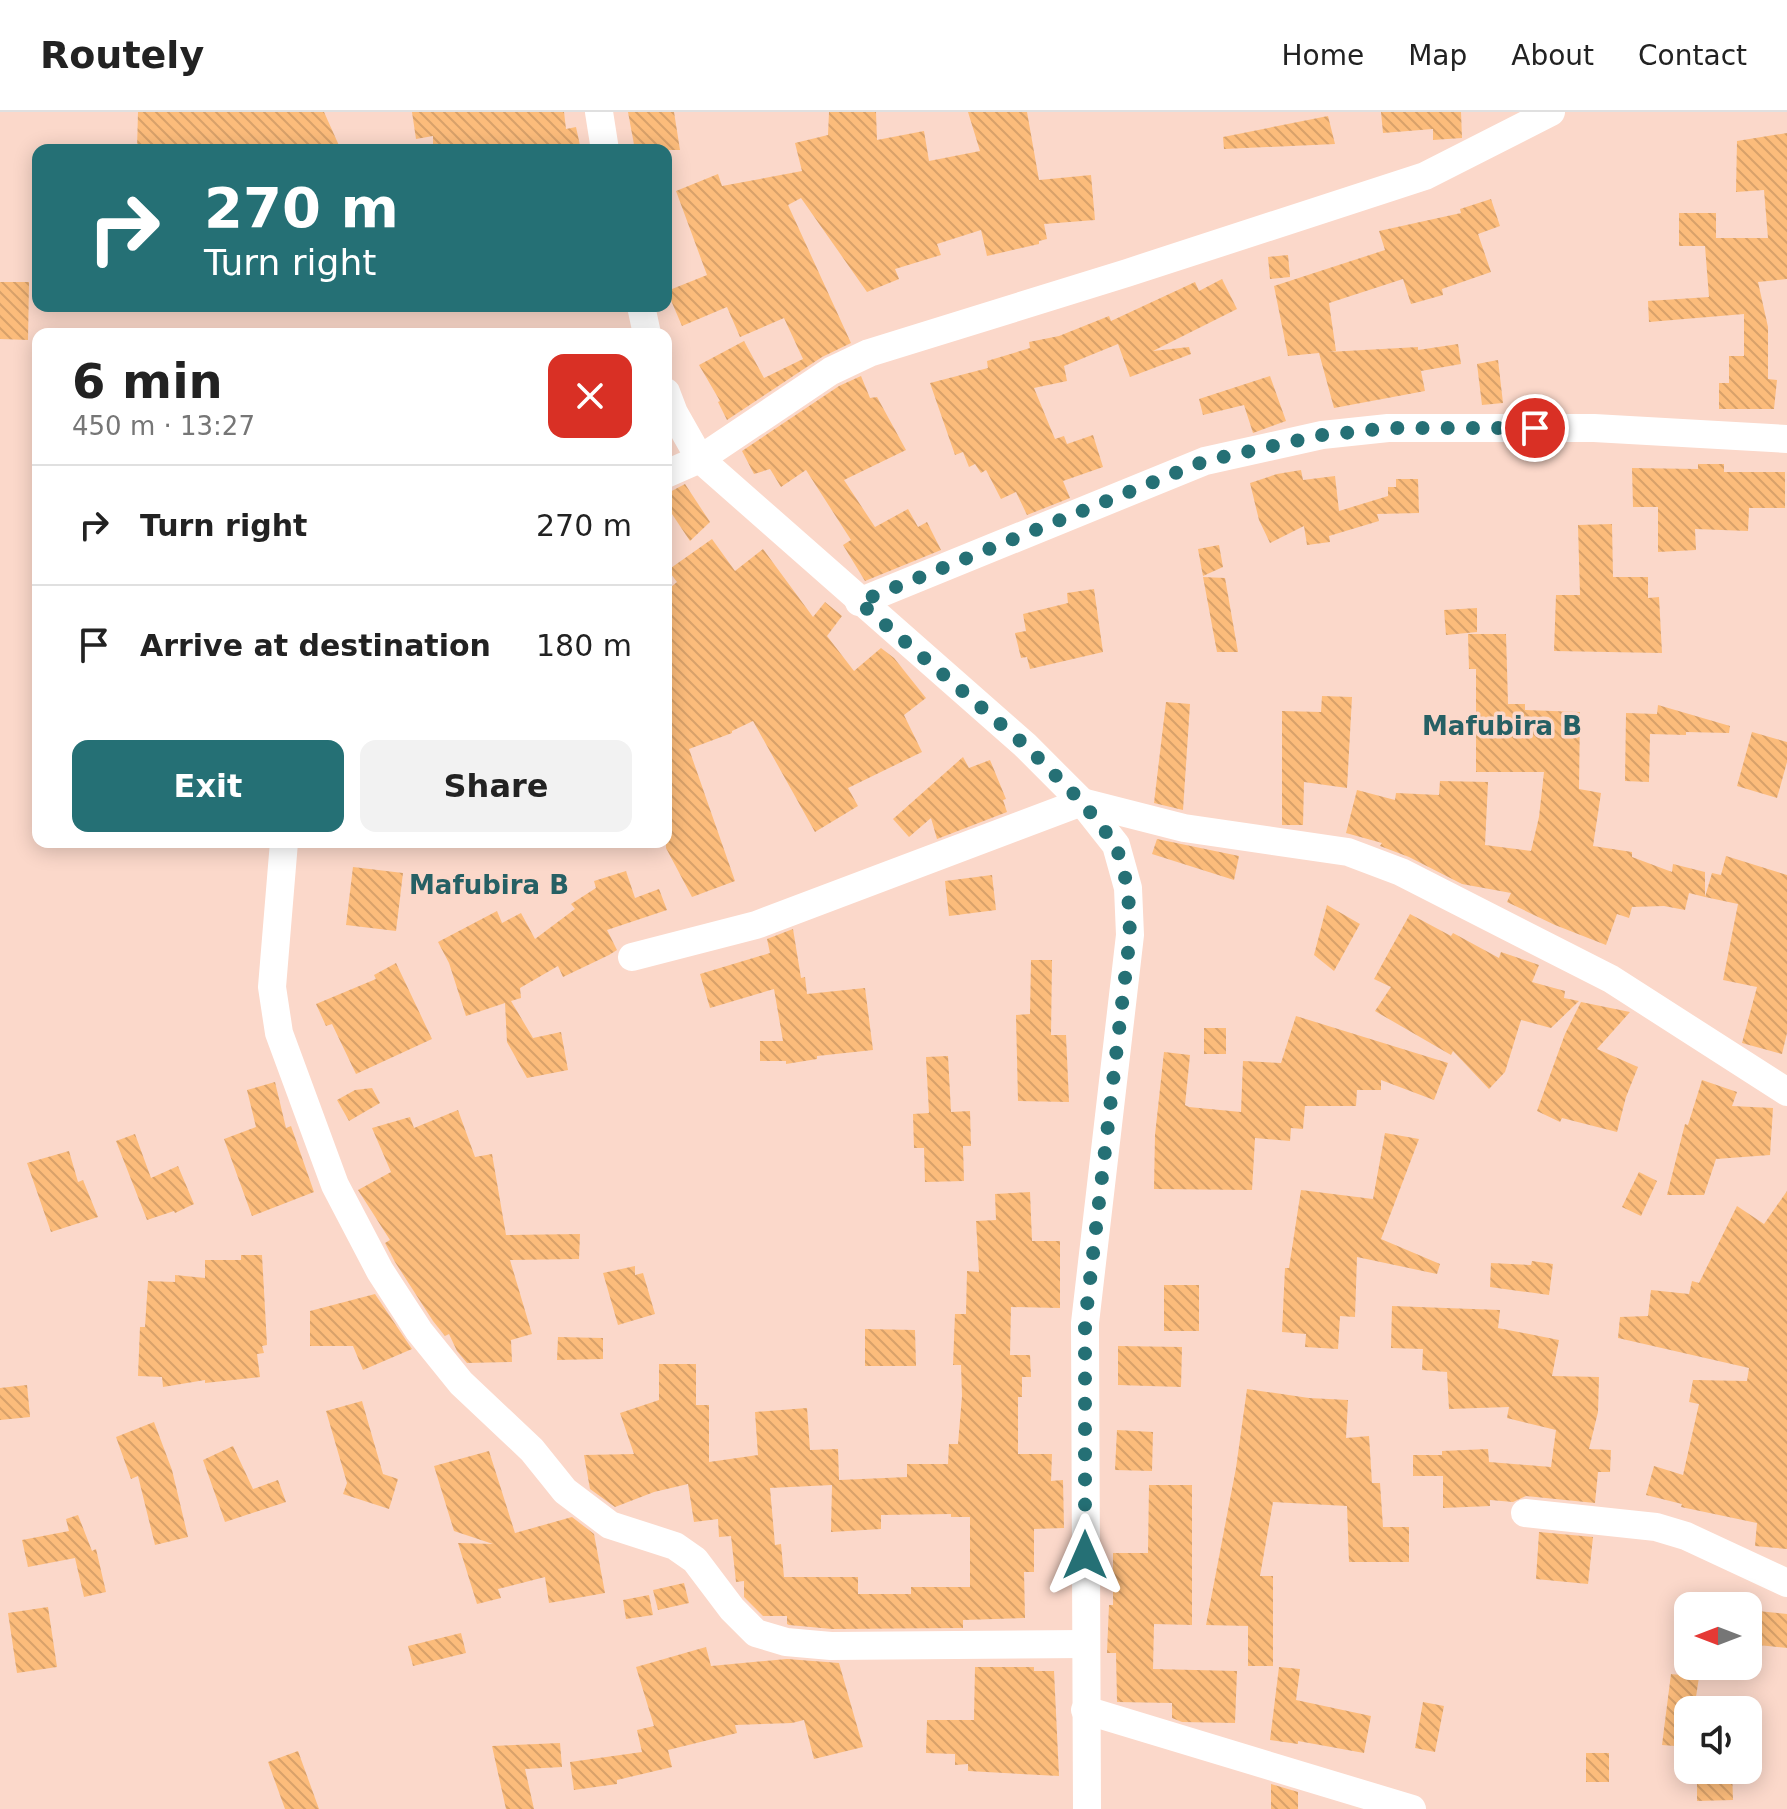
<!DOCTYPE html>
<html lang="en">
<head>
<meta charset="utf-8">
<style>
  body { margin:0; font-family:"DejaVu Sans",sans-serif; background:#f2f2f2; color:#222; height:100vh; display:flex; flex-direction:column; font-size:30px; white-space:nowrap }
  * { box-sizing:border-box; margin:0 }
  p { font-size:26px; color:#767676 }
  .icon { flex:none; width:44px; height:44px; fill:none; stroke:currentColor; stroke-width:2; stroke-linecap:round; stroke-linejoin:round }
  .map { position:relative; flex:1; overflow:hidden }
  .sheet { position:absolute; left:32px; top:216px; width:640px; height:520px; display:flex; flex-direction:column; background:#fff; border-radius:16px; box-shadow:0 4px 20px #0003 }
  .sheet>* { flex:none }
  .banner { position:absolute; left:32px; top:32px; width:640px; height:168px; border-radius:16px; box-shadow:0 4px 20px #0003; background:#257075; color:#fff; overflow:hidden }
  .needle { width:52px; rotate:270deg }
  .controls { position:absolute; left:1674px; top:1480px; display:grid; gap:16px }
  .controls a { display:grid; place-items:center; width:88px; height:88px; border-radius:16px; background:#fff; box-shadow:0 4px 20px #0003; font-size:40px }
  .pin { position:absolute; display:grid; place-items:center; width:68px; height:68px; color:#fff; margin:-34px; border:4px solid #fff; border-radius:50%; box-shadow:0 2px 8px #0007 }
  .me { position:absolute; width:88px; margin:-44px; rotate:0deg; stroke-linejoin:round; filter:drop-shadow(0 0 6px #0008) }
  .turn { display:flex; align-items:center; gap:28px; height:168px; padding:0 40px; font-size:36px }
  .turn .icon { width:104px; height:104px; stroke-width:2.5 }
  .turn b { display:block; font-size:56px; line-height:68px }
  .round { display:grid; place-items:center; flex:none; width:84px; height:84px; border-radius:16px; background:#f2f2f2 }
  .summary { display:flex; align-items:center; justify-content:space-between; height:136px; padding:0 40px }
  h1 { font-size:48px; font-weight:700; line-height:60px }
  .button { display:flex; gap:16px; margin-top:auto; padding:16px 40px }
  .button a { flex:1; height:92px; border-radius:16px; background:#257075; color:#fff; font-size:32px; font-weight:700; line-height:92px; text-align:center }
  .button a+a { background:#f2f2f2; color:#222 }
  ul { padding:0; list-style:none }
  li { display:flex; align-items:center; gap:24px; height:120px; padding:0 40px; border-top:2px solid #e0e0e0 }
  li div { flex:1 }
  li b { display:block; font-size:30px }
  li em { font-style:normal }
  header { display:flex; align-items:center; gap:48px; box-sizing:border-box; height:112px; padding:0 40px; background:#fff; border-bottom:2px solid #e0e0e0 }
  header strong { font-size:38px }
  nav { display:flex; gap:44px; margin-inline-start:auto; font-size:28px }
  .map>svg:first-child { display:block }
</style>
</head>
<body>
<header>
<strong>Routely</strong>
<nav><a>Home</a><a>Map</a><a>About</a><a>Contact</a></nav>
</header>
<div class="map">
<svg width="1787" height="1697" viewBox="0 0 1787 1697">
  <defs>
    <pattern id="building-back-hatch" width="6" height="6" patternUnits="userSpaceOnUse" patternTransform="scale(2)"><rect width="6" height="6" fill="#fcbc7b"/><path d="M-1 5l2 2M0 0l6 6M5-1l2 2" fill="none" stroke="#d8a16a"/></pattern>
  </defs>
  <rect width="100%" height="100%" fill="#fbd8ca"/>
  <!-- building -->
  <g fill="url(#building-back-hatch)" fill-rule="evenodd">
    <polygon points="138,0 324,0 341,38 137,38"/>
    <polygon points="412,0 564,0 566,17 576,15 581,38 433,38 433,24 416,27"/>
    <polygon points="628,0 674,0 680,38 635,38"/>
    <polygon points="829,0 876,0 877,28 924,19 929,49 980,39 968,0 1027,0 1039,68 1091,63 1095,108 1044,112 1047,127 1039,129 1039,132 987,144 981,118 937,132 941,143 895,157 899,167 867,180 801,86 788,93 851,231 822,245 727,308 718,290 720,289 699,253 744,229 764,266 803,247 784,206 740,225 727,195 682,214 667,179 707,163 676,79 718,62 722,74 802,59 795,31 828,23"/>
    <polygon points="1381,0 1461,0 1462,26 1433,28 1433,17 1383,21"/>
    <polygon points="1328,4 1335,32 1224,37 1223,25"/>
    <polygon points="1787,21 1787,167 1758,170 1768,215 1768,267 1777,268 1774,297 1719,297 1719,271 1729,271 1729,244 1744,244 1744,202 1649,210 1648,189 1709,185 1705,134 1679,134 1679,101 1716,101 1716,126 1768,126 1764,78 1736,80 1737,29"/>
    <polygon points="1491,87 1500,114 1478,122 1491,160 1442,177 1443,183 1411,192 1403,167 1329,191 1336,239 1328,240 1418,235 1418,238 1458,232 1461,252 1421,259 1425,279 1334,296 1319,241 1288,244 1274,174 1385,138 1379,119 1461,101 1460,97"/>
    <polygon points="1288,143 1290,165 1270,167 1268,145"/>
    <polygon points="1222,167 1237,197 1153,239 1189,235 1191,242 1130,265 1118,232 1064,254 1067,269 1034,276 1055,327 1064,324 1067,332 1093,323 1103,355 1063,369 1070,386 1027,403 1016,380 1001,387 986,358 981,361 975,352 969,355 963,340 955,343 930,271 988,256 987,249 1030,236 1029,230 1059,224 1109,204 1111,209 1195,170 1199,179"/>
    <polygon points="0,170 29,170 28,228 0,227"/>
    <polygon points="1498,248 1503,291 1482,293 1477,252"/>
    <polygon points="861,264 870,286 877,285 906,338 844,368 875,415 908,397 918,415 927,410 941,438 865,469 843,433 851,428 806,358 781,375 770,357 754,362 742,339 839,274"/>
    <polygon points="1270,264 1286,309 1253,321 1244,293 1203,303 1199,287"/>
    <polygon points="1698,352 1724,352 1724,360 1785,360 1785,396 1749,396 1748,419 1695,417 1696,438 1658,440 1658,395 1633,395 1632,356 1698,357"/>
    <polygon points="1301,358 1303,368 1335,364 1339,399 1388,384 1388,375 1396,375 1396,367 1418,367 1419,401 1377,402 1379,409 1329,424 1330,430 1307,433 1304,414 1270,431 1259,408 1250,371 1277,362"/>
    <polygon points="685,372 710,410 690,429 666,393 666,382"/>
    <polygon points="1612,412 1613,465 1648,465 1648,486 1659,485 1662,541 1554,539 1556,483 1580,483 1578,413"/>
    <polygon points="712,427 735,459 763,437 813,505 825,490 842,504 827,524 854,559 881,536 894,546 926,586 904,603 922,640 848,676 858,694 815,720 753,609 732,619 732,621 689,637 735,769 692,785 666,736 666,479 677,470 668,458"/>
    <polygon points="1219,433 1223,455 1203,464 1198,437"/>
    <polygon points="1203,465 1225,466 1238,540 1217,540"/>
    <polygon points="1094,477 1103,540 1030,557 1027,545 1021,546 1015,521 1026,519 1023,502 1068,491 1067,481"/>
    <polygon points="1477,496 1477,520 1446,523 1444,498"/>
    <polygon points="1468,522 1506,522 1508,592 1525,592 1525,598 1580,600 1579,677 1601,681 1593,734 1632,740 1632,745 1672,760 1673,752 1705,760 1705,785 1689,781 1685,798 1664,794 1632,795 1629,806 1617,802 1606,833 1555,813 1507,790 1511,781 1462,772 1409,745 1380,734 1382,731 1346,721 1357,678 1395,688 1396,681 1439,683 1440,669 1488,670 1485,733 1531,739 1539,705 1544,660 1476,660 1476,557 1469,557"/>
    <polygon points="1322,584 1352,585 1347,676 1304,670 1303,713 1282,713 1282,599 1321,600"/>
    <polygon points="1166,590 1190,592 1183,698 1154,691"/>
    <polygon points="1658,593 1730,614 1729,621 1686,620 1686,623 1650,622 1649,670 1625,669 1626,601 1657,602"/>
    <polygon points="1752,620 1787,630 1787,650 1777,686 1737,674"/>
    <polygon points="963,645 969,656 990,648 1006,687 1003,688 1007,700 937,727 931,706 909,725 893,707"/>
    <polygon points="1157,727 1239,744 1234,768 1152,742"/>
    <polygon points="1726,744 1787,763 1787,921 1782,942 1742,931 1757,875 1723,868 1738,792 1705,785 1712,761 1721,763"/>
    <polygon points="353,755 403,761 396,819 346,813"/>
    <polygon points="626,759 635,786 659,777 667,798 607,818 617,838 609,843 563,865 558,854 520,876 521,886 511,889 533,926 561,920 568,958 527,966 507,930 505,891 466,904 449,851 438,830 497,799 502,811 521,801 535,827 575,797 571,792 596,776 594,769"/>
    <polygon points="992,763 996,798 949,804 945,769"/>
    <polygon points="1327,793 1360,812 1334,859 1314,843"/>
    <polygon points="1410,802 1451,824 1453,821 1499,846 1501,840 1539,853 1532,870 1565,879 1564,886 1579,889 1551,916 1521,908 1505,960 1489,977 1453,939 1451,943 1375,899 1391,875 1374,867"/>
    <polygon points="793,817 801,866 805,865 807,882 865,876 873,938 817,944 817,947 786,952 786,949 760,949 760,929 783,929 774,877 710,896 700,862 770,841 767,827"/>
    <polygon points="1031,848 1052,848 1051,923 1066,923 1069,990 1018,989 1016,903 1030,902"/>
    <polygon points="396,851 432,927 356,962 332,912 326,914 316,892 376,867 374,863"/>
    <polygon points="1581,890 1630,900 1597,937 1638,955 1626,985 1617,1020 1562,1006 1560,1010 1537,999 1565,922"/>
    <polygon points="1296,904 1448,951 1434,988 1381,968 1381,978 1357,978 1356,994 1305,994 1303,1017 1291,1016 1290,1029 1255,1026 1252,1078 1154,1077 1155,1023 1164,940 1190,943 1185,993 1189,995 1241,1000 1243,949 1281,951"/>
    <rect x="1204" y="916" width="22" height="26"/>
    <polygon points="948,944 951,1000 970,999 971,1034 963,1034 964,1069 925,1070 924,1036 914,1036 913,1002 929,1001 926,945"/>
    <polygon points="1702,968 1737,980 1732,994 1773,996 1770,1043 1716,1047 1704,1083 1667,1083 1685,1012 1688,1013"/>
    <polygon points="275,970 286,1016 291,1014 314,1080 252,1104 224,1027 256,1015 247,978"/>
    <polygon points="372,976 380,991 349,1009 337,988 355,978"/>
    <polygon points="458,998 475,1045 492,1042 506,1123 580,1122 579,1147 510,1148 532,1222 511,1228 512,1250 467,1251 457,1239 449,1222 445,1224 433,1209 395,1150 385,1131 390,1128 358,1078 391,1060 372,1016 410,1005 414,1016"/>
    <polygon points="1385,1021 1419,1027 1381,1127 1440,1152 1437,1162 1357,1145 1355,1205 1340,1204 1338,1237 1305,1235 1306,1222 1282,1220 1285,1156 1289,1156 1301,1078 1373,1087"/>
    <polygon points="135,1022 151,1066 178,1054 194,1092 175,1101 174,1099 147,1108 116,1029"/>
    <polygon points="69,1039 78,1070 83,1068 98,1105 51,1120 27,1051"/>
    <polygon points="1639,1060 1657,1069 1641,1104 1622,1095"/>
    <polygon points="1787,1079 1787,1437 1755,1434 1757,1411 1681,1395 1682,1392 1646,1383 1654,1354 1683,1363 1699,1292 1689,1290 1693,1268 1747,1269 1749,1256 1618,1226 1620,1205 1648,1204 1651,1178 1689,1182 1692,1169 1699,1171 1737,1094 1764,1112"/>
    <path d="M1030,1080L1032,1129H1060V1196L1011,1195L1010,1243H1030L1031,1265H1022V1285H1018V1342H1052L1051,1369L1063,1368L1064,1416L1034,1417V1460H1024L1025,1506L963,1508V1516L832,1517L789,1513L787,1512V1504H763L744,1485V1469L736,1470L731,1424L719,1425L718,1407L694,1410L688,1372L654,1380L615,1395L590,1377L584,1343L634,1342L620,1301L659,1288V1252H696V1293H709V1350L758,1343L755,1300L807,1296L810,1338L838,1337L839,1368L907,1365V1352H948L949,1332H958L962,1284L961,1253H953L955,1202H966L967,1159L979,1160L976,1109L996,1108L995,1082ZM832,1373L831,1420L881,1417V1403L951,1402V1405H970V1475H911V1482H858V1465H784L781,1432L775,1433L770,1376Z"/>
    <polygon points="241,1143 262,1143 267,1233 262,1234 264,1241 257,1242 260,1265 205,1271 205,1268 163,1275 162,1265 138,1264 140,1215 145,1215 148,1169 175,1170 175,1163 205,1166 205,1148 241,1148"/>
    <polygon points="1532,1149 1553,1152 1549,1183 1490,1175 1491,1151 1531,1153"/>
    <polygon points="635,1154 635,1163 643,1161 655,1202 618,1213 603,1161"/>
    <rect x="1164" y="1173" width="35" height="46"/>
    <polygon points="375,1182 412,1237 363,1258 353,1234 310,1234 310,1199"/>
    <polygon points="1392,1194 1500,1198 1498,1216 1559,1228 1552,1264 1599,1265 1598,1300 1589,1337 1611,1338 1610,1360 1598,1360 1595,1391 1526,1384 1513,1390 1490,1388 1490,1394 1443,1396 1443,1364 1413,1364 1413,1343 1442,1343 1442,1339 1488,1337 1489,1350 1551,1355 1556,1318 1507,1306 1509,1295 1449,1297 1447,1260 1422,1258 1423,1237 1391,1236"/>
    <polygon points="865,1217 915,1218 916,1254 865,1254"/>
    <polygon points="558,1225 603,1226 603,1247 557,1248"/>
    <polygon points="1118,1234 1182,1235 1181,1275 1118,1273"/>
    <polygon points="27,1273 30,1305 0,1308 0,1276"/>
    <polygon points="1247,1277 1309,1286 1348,1288 1346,1326 1369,1324 1372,1371 1380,1371 1383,1415 1409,1415 1409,1450 1349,1450 1347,1394 1273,1390 1260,1464 1273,1464 1273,1554 1248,1554 1248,1514 1206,1513 1236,1356"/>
    <polygon points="362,1289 383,1362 398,1367 389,1397 343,1382 347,1371 326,1299"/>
    <polygon points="154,1310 172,1358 188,1425 155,1433 138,1364 131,1367 116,1325"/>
    <polygon points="1117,1318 1153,1320 1152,1359 1115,1358"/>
    <polygon points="233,1334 253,1377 278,1368 286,1390 225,1410 203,1348"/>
    <polygon points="489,1339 515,1421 572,1405 594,1422 605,1481 549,1491 545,1465 498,1477 501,1486 477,1492 458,1431 493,1432 454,1419 434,1354"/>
    <polygon points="1149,1373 1192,1373 1192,1513 1154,1512 1153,1557 1237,1559 1235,1611 1182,1610 1172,1606 1172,1591 1117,1590 1116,1541 1107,1541 1109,1493 1113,1493 1113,1441 1148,1441"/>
    <polygon points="78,1403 92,1439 96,1437 106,1480 84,1485 75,1446 28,1455 22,1428 69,1419 66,1407"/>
    <polygon points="1539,1420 1593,1425 1588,1472 1536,1467"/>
    <polygon points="684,1471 689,1491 658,1498 653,1478"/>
    <polygon points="649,1483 653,1503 626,1507 623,1488"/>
    <polygon points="48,1495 57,1555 17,1561 8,1501"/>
    <polygon points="1748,1498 1787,1502 1787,1536 1748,1532"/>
    <polygon points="461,1521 466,1541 413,1554 408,1534"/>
    <polygon points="706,1535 711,1554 787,1547 839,1551 863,1635 814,1647 804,1608 792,1611 735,1613 737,1621 668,1638 672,1655 617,1668 617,1672 574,1678 570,1650 642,1640 637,1618 654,1614 636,1555"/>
    <polygon points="975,1555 1034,1555 1034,1559 1054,1559 1059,1664 968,1659 968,1652 955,1653 955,1642 926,1641 927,1608 974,1608"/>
    <polygon points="1279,1555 1300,1557 1296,1588 1371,1604 1364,1641 1298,1629 1298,1632 1270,1628"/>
    <polygon points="1671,1562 1699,1565 1694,1598 1688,1598 1688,1635 1662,1633"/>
    <polygon points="1423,1590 1444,1594 1435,1640 1415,1636"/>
    <polygon points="560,1631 562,1655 525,1657 534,1697 506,1697 492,1634"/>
    <polygon points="298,1639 319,1697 285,1697 268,1650"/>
    <rect x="1586" y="1641" width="23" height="29"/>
    <polygon points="1697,1658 1732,1658 1733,1688 1697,1689"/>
    <polygon points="1271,1672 1298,1680 1298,1697 1271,1697"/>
  </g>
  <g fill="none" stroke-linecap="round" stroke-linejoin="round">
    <!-- minor -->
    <g stroke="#fff" stroke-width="28">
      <polyline points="599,0 605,38"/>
      <polyline points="641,194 647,222"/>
      <polyline points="666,280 674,301 700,347 1025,633 1082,690 1116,733 1128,776 1130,823 1085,1211 1087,1697"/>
      <polyline points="666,362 700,347 831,259 869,241 1127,161 1425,64 1551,0"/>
      <polyline points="859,490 1205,349 1322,323 1388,316 1594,316 1787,327"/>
      <polyline points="284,730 272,875 279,921 335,1073 380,1159 419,1219 461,1271 532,1338 565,1379 610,1413 675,1434 695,1448 732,1497 756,1521 786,1530 831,1534 1085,1532"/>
      <polyline points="632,845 756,813 1082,690 1184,716 1348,740 1401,760 1611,867 1787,980"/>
      <polyline points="1525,1401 1656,1415 1686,1424 1787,1471"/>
      <polyline points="1085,1598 1412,1697"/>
    </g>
  </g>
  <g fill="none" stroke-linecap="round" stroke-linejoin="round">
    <!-- route -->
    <polyline stroke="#257075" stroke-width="14" stroke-dasharray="0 25.2" points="1085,1443 1085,1211 1130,823 1128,776 1116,733 1082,690 1025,633 859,490 1205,349 1322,323 1344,321 1388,316 1535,316"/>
  </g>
  <g text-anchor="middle" stroke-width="7" stroke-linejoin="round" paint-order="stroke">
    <!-- quarter labels -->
    <g font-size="26" font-weight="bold" fill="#266064" stroke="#fbd8ca">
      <text x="1502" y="623">Mafubira B</text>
      <text x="489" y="782">Mafubira B</text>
    </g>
  </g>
</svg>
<div class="controls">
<a><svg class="needle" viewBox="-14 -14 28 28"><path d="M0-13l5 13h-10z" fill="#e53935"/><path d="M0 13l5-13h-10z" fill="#767676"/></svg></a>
<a><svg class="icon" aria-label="sound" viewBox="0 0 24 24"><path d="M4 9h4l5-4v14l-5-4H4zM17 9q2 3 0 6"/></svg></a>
</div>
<div class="pin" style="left:1535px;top:316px;background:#d93025"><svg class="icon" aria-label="arrive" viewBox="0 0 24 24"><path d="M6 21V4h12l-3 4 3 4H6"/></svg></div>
<svg class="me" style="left:1085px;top:1443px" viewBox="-20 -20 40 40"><path d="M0-17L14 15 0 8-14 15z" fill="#257075" stroke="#fff" stroke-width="4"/></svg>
<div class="banner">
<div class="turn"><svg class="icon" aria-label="right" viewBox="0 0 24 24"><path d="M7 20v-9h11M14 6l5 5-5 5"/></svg><div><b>270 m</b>Turn right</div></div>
</div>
<section class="sheet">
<div class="summary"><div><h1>6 min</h1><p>450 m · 13:27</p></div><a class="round" style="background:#d93025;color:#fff"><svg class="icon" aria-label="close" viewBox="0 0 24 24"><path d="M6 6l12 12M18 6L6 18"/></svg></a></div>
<ul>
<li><svg class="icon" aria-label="right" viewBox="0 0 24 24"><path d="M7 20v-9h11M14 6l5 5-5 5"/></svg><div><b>Turn right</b></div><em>270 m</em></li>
<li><svg class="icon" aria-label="arrive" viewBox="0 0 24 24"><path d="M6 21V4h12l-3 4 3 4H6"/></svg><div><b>Arrive at destination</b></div><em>180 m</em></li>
</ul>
<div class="button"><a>Exit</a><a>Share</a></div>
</section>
</div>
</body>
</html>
